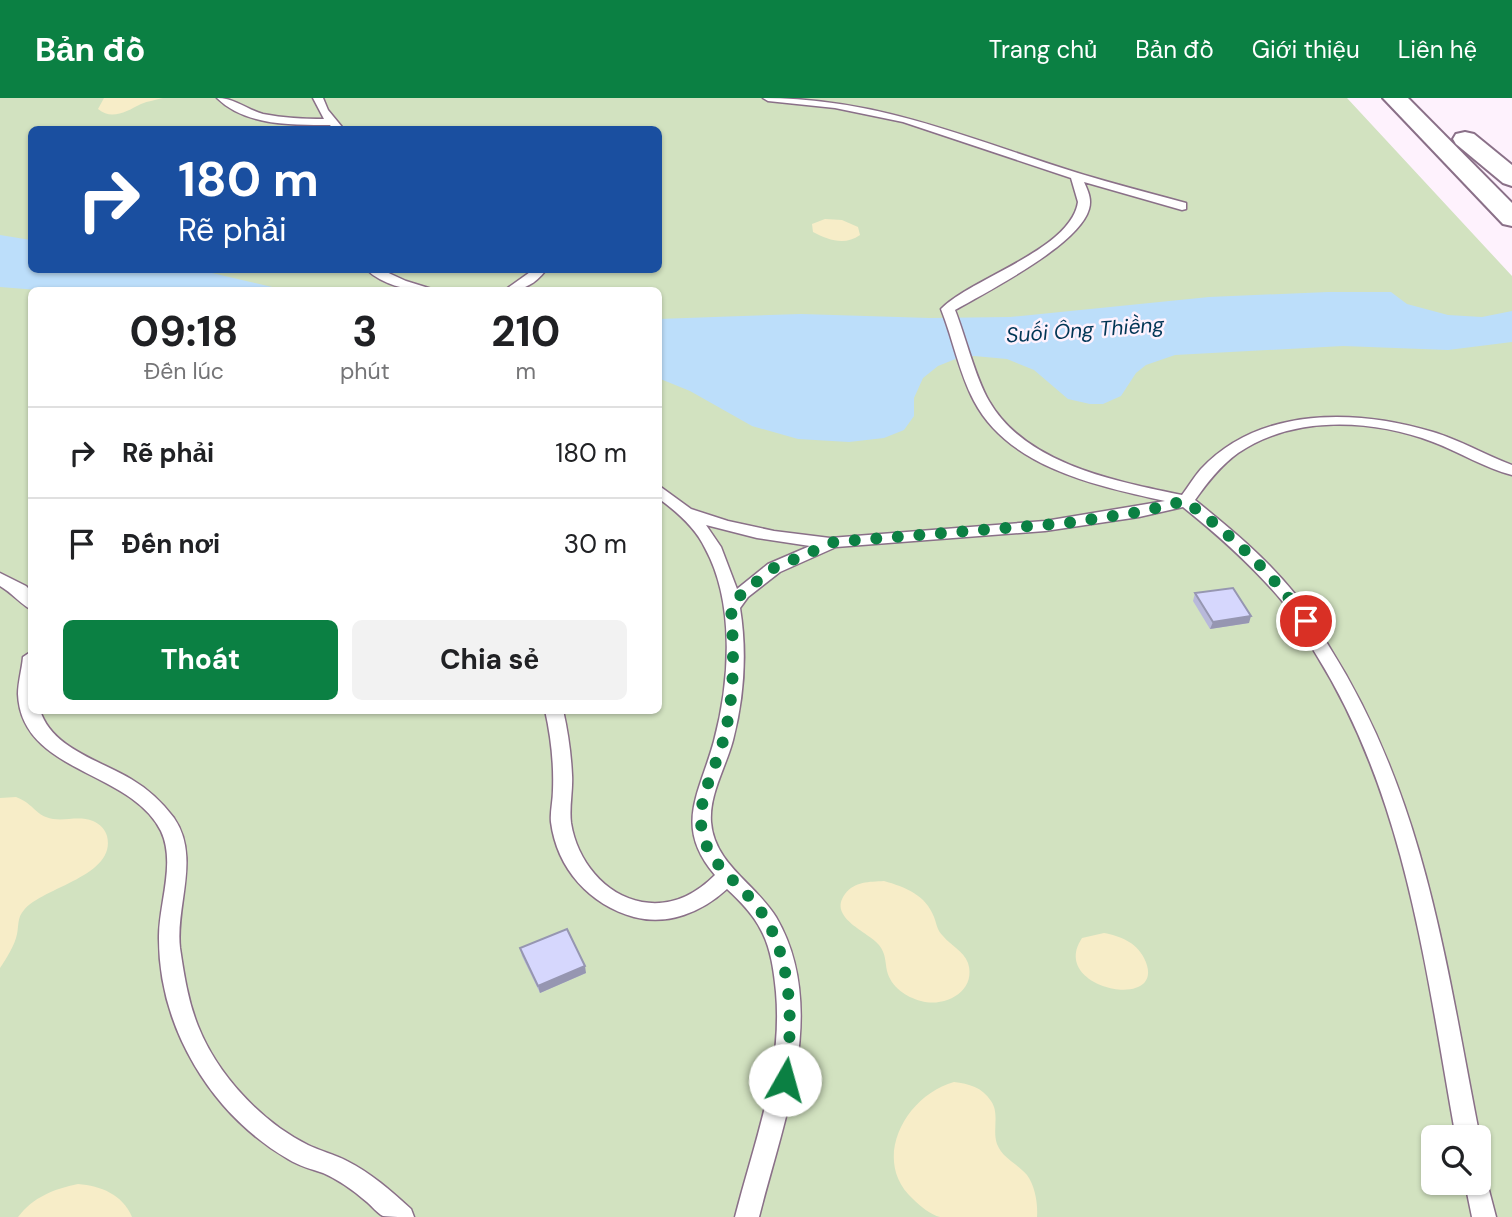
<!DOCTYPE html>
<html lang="vi">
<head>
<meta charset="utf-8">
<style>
  body { margin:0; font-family:"DM Sans",sans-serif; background:#f2f2f2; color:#202124; height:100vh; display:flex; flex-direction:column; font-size:26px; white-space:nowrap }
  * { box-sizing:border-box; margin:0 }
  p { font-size:23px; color:#757577 }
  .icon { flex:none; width:38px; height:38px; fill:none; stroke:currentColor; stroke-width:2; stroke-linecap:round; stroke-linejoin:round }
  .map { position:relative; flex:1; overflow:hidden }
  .sheet { position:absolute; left:28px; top:189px; width:634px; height:427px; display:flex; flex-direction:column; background:#fff; border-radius:10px; box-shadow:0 2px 5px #0004 }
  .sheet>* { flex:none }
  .banner { position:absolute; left:28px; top:28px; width:634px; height:147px; border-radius:10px; box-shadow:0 2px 5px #0004; background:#1a4fa0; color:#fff; overflow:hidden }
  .buttons { position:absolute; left:1421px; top:1027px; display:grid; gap:14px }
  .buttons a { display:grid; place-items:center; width:70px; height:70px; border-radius:10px; background:#fff; box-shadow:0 2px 5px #0004; font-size:35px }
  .pin { position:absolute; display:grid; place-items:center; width:60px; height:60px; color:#fff; margin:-30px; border:4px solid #fff; border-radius:50%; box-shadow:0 2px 7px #0007 }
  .me { position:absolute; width:77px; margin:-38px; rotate:7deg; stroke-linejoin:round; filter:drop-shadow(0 0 5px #0008) }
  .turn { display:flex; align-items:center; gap:24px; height:147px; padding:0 35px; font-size:32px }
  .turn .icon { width:91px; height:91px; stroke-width:2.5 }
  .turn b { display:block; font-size:49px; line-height:60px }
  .eta { display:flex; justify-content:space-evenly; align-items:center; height:119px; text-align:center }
  .eta b { font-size:42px; font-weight:700; line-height:49px }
  .cta { display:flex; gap:14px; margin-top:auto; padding:14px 35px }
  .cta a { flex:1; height:80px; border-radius:10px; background:#0b8043; color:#fff; font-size:28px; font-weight:700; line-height:80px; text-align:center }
  .cta a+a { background:#f2f2f2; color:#202124 }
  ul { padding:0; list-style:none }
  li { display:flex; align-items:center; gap:21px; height:91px; padding:0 35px; border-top:2px solid #e0e0e0 }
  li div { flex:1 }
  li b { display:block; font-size:26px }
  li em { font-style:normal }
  header { display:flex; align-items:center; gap:42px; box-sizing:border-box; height:98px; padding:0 35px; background:#0b8043; color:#fff }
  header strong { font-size:33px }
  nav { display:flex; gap:38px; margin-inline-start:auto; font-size:24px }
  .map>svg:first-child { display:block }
</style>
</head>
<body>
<header>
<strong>Bản đồ</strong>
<nav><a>Trang chủ</a><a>Bản đồ</a><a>Giới thiệu</a><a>Liên hệ</a></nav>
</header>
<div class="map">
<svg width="1512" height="1119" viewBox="0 0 1512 1119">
  <rect width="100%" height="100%" fill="#fef2fd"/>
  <!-- green -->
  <path fill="#d2e2c0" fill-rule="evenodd" d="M0,0H1347L1512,178V1119H0ZM32,32H658V172H32ZM32,192H658V612H32ZM1433,1040H1479V1085H1433Z"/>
  <!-- sand -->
  <g fill="#f7edc8">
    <path d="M104,0H163C156,2 148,3 141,6C127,13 112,23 98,11Z"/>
    <path d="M825,121L842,122L858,129L860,137C845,148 828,142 813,134L812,126Z"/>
    <path d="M16,699C32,705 35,715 46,719C61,725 77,717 93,723C100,726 105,731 107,738C117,778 43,789 24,812C17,820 19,827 17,836C15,847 6,861 0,870V700Z"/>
    <path d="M884,783C905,789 926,797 934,819C937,827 937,832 943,838C951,848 963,852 968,865C977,893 945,910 921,903C906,899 891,889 887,873C885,863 886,856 879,847C869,834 827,820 845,796C855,783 869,784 884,783Z"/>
    <path d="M1104,835C1120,838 1136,844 1144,860C1172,915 1047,892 1082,840Z"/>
    <path d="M954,984C969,986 982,989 991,1003C1000,1016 992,1032 997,1046C1003,1061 1017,1065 1027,1077C1035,1088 1038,1105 1037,1119C1014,1119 991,1119 967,1119C959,1119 948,1119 940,1119C931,1117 920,1108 913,1101C870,1062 906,997 954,984Z"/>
    <path d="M78,1086C101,1088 122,1096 132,1119H18C33,1099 54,1091 78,1086Z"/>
  </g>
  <!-- water -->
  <g fill="#bcdefa">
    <polygon points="0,137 31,142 32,172 199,172 285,192 38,192 0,189"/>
    <polygon points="1328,194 1391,194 1407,206 1448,217 1482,219 1512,213 1512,244 1448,252 1343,248 1175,257 1146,267 1136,275 1121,298 1103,306 1090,306 1068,301 1034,272 1007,261 974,258 958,260 938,268 923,280 914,300 914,318 904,332 884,340 849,344 798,341 752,328 690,293 658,280 658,221 801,216 930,220 1010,219 1209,199"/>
  </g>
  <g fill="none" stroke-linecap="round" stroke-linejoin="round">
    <defs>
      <g id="service">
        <path d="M217,0C234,0 246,11 263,16C283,20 304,21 324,21L313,0H323L328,12L342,29L334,32L330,27C293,27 245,28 217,0Z"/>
        <path d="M763,0C879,0 969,41 1078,75C1114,86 1150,95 1186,105V111L1182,112L1084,84C1088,93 1092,101 1089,111C1079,147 988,193 955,212C966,240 975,279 989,303C1026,367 1116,383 1182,397C1188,389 1194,379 1201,371C1260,308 1357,311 1433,334C1460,342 1485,357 1512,367V377C1484,370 1460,354 1433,344C1372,321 1294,317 1238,355C1220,368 1207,385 1195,402C1231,431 1266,460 1295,496C1309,512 1319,532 1330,550C1426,702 1446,867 1480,1040L1479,1042V1040H1456C1426,874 1407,703 1317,558C1306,540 1296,520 1283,504C1253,468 1219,438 1183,409L1139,419L1045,433L836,449L780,474L748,499L740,510C747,553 744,600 733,642C726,669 709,696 711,724C714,766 756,786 776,819C830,911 782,1026 759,1119H735C754,1044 783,973 776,894C774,874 771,850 761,832C753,816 740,803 727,791C702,814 668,828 634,819C590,807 557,771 551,724C550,714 553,703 553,692C554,665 551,639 545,612H563C568,634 571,655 572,677C573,692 569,709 571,725C577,762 604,797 642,804C671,809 695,797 715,777C673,728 700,695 714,643C730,583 735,505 705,450C695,429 676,413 658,400V387L691,411L728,423L774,433L830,440L1045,423L1165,403C1098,388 1009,370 974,303C959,275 953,241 941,211C971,180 1071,152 1078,104L1071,80L903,24L835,10L768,3ZM706,427L757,440L810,448L768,466L737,491L721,449Z"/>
        <path d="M367,172H382L406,183L435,192C412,194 384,188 367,172Z"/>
        <path d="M533,172H546C534,187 524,192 505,192Z"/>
        <path d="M0,475L26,488L32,494V512C24,509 11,494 0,488Z"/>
        <path d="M32,553V612H40C51,650 101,663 131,681C148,691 162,704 174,720C201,759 175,808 180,850C184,877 188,903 198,928C217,976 261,1024 308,1047C320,1053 334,1056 347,1063C371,1075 391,1093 411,1111L414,1119C406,1119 390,1119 383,1118C377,1115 372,1108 367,1104C354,1093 339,1082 323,1075C311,1071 299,1068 288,1061C211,1016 158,929 159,838C159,805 176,765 161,733C131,672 21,675 18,596C18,584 22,571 23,559Z"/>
        <polygon points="1479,1074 1485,1077 1496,1119 1472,1119 1465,1085 1479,1085"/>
      </g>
      <g id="tertiary">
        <polygon points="1383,0 1408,0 1512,105 1512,128 1503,126"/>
        <polygon points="1465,34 1474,36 1512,67 1512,88 1503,85 1456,46 1453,41 1456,36"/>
      </g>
    </defs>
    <!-- service casing -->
    <use href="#service" stroke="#8a7088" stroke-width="3"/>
    <!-- tertiary casing -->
    <use href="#tertiary" stroke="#8a7088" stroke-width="4"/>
    <!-- service -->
    <use href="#service" fill="#fff" fill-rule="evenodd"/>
    <!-- tertiary -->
    <use href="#tertiary" fill="#fff" fill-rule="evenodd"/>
  </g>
  <!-- wall -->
  <g fill="#b8b9da">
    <polygon points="1195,495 1249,525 1210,531 1193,503"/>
    <polygon points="520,850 586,875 540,895 522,858"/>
  </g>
  <!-- shaded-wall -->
  <g fill="#9696b1">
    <polygon points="1251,518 1249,525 1210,531 1213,524"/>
    <polygon points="585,868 586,875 540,895 538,888"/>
  </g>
  <!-- building -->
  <g fill="#d6d7fd" stroke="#9696b1" stroke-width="2">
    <polygon points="1233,490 1251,518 1213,524 1195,495"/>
    <polygon points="567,831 585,868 538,888 520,850"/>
  </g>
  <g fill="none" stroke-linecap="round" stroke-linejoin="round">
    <!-- route -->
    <path stroke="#0b8043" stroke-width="12" stroke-dasharray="0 21.6" d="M785,982C794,927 793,853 756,807C734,779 704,764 701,725C699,698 716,669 723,643C735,600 734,554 731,510L742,495L774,470L834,444L1067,425L1139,414L1185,403C1232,437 1272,475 1306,523"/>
  </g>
  <g text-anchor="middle" stroke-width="5" stroke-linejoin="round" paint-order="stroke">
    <!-- far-water labels -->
    <g font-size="21" font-style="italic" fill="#013656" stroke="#fef2fd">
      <text transform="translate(1085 232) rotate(-4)" y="7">Suối Ông Thiềng</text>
    </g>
  </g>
</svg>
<div class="buttons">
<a><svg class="icon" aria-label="search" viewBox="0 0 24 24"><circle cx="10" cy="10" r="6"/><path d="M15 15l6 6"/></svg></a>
</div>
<div class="pin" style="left:1306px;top:523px;background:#d93025"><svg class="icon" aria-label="arrive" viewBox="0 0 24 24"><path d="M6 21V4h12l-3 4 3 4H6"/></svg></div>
<svg class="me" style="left:785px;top:982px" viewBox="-20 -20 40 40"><circle r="19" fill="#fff"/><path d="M0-13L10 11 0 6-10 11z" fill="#0b8043"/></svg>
<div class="banner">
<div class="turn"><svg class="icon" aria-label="right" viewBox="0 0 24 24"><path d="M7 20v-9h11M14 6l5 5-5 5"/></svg><div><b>180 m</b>Rẽ phải</div></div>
</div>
<section class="sheet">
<div class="eta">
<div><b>09:18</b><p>Đến lúc</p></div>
<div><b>3</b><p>phút</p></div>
<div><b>210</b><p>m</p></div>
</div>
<ul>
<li><svg class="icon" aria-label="right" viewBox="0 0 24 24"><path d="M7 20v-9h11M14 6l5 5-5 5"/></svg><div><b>Rẽ phải</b></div><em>180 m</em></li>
<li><svg class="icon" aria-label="arrive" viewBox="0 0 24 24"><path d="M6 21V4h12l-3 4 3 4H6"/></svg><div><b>Đến nơi</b></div><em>30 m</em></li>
</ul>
<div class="cta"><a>Thoát</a><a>Chia sẻ</a></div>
</section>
</div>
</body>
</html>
